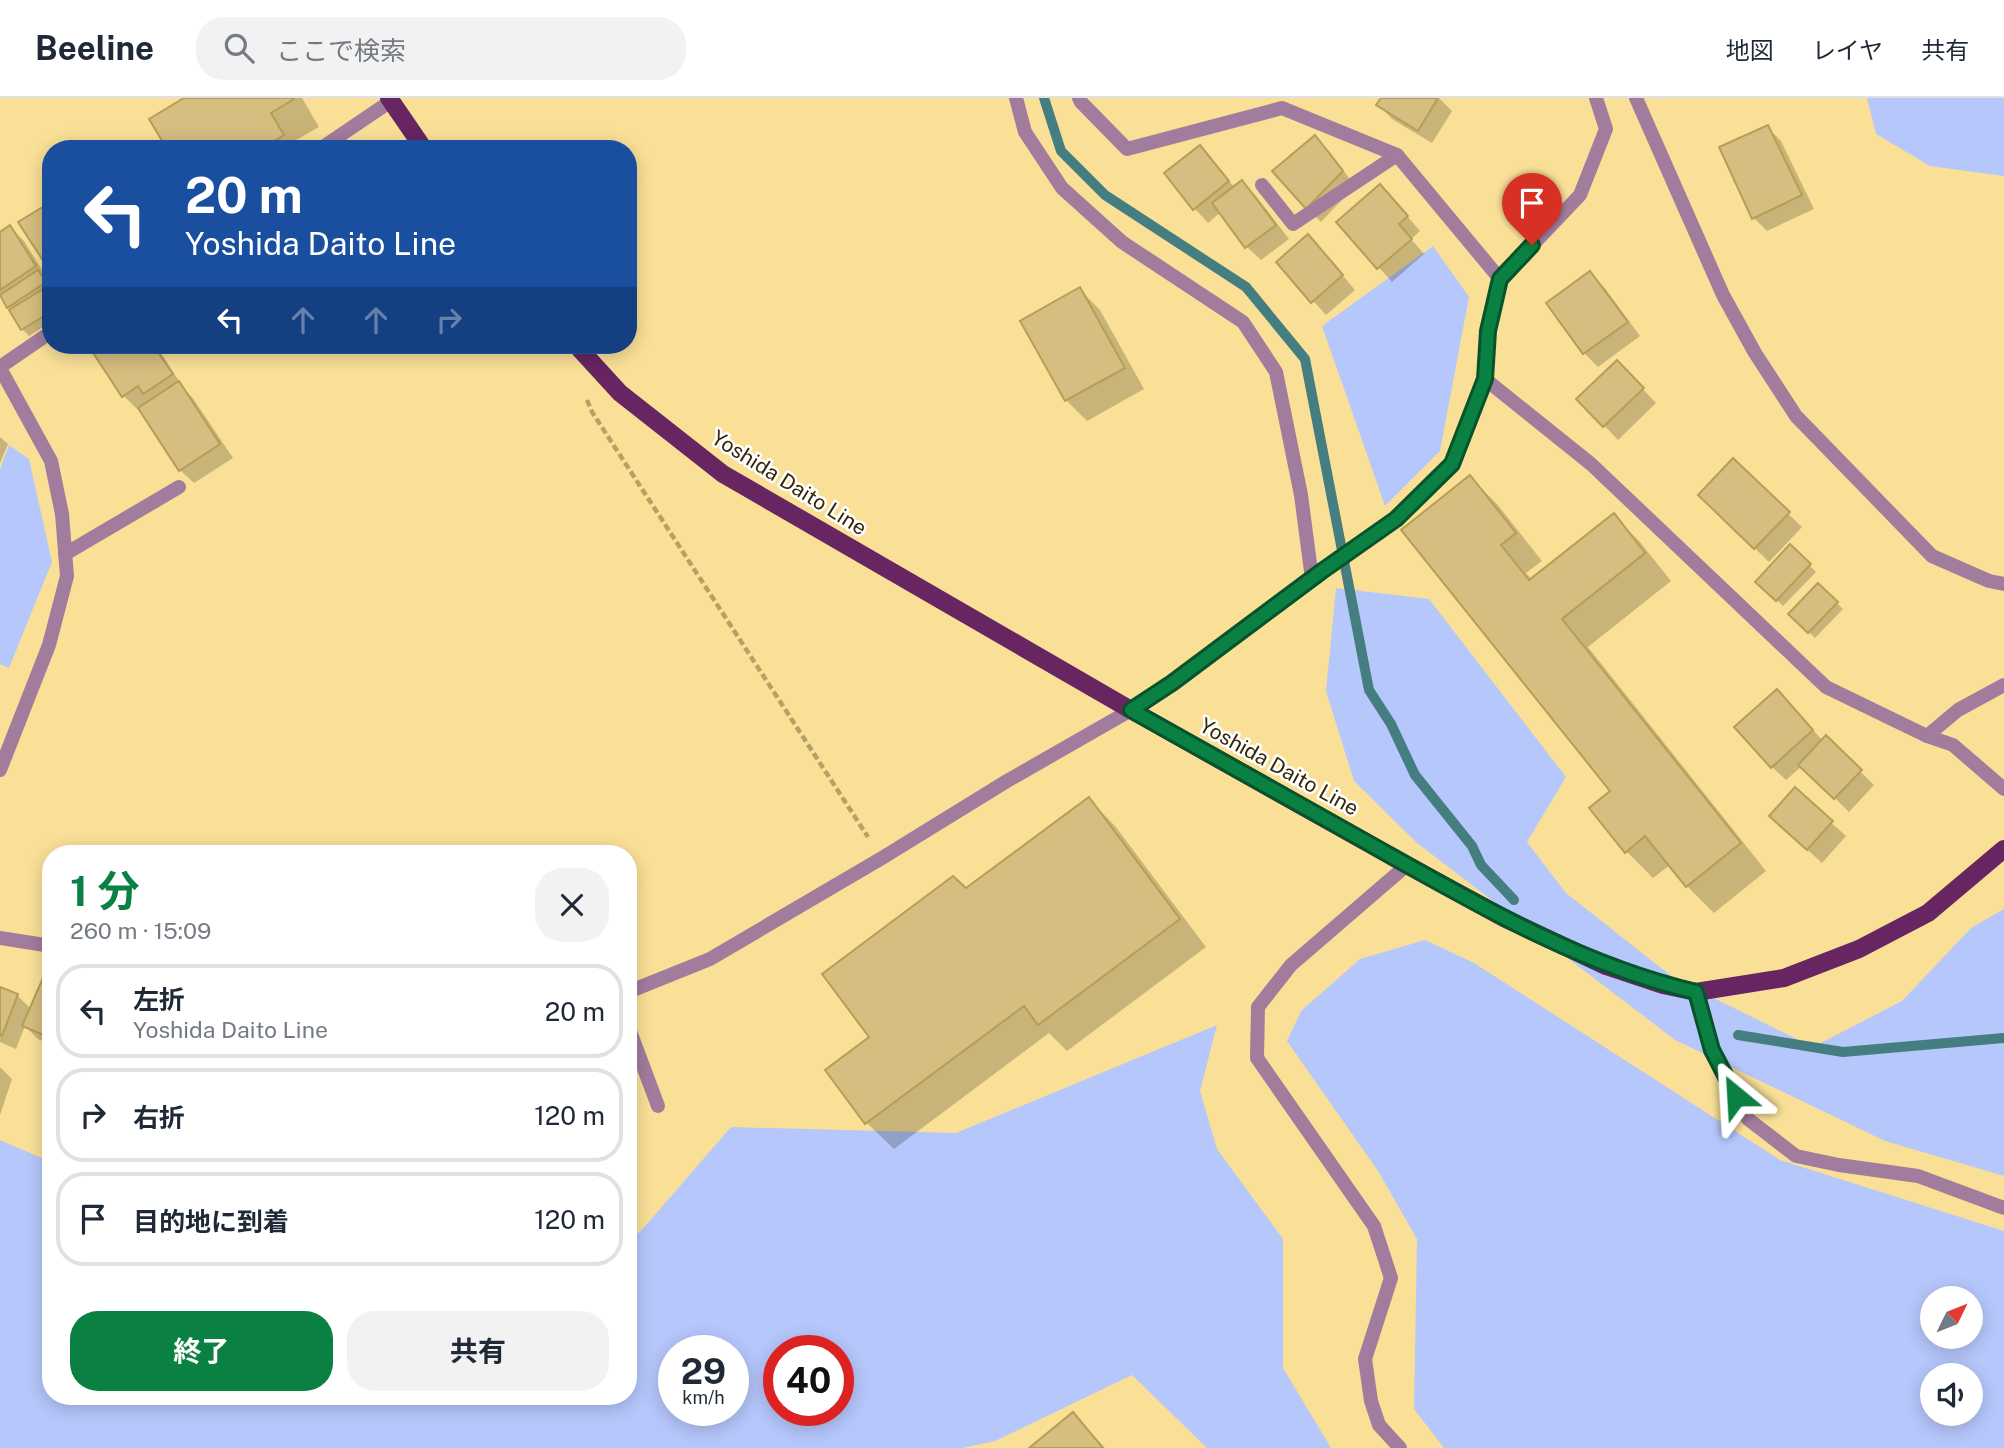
<!DOCTYPE html>
<html lang="ja">
<head>
<meta charset="utf-8">
<style>
  body { margin:0; font-family:"Public Sans","Noto Sans JP",sans-serif; background:#f2f2f3; color:#1f2937; height:100vh; display:flex; flex-direction:column; font-size:26px; white-space:nowrap }
  * { box-sizing:border-box; margin:0 }
  p { font-size:23px; color:#747a83 }
  .icon { flex:none; width:38px; height:38px; fill:none; stroke:currentColor; stroke-width:2; stroke-linecap:round; stroke-linejoin:round }
  .map { position:relative; flex:1; overflow:hidden }
  .drawer { position:absolute; left:42px; top:747px; width:595px; height:560px; display:flex; flex-direction:column; background:#fff; border-radius:28px; box-shadow:0 4px 18px #0003 }
  .drawer>* { flex:none }
  .banner { position:absolute; left:42px; top:42px; width:595px; height:214px; border-radius:28px; box-shadow:0 4px 18px #0003; background:#1a4fa0; color:#fff; overflow:hidden }
  .needle { width:46px; rotate:47deg }
  .controls { position:absolute; left:1920px; top:1188px; display:grid; gap:14px }
  .controls a { display:grid; place-items:center; width:63px; height:63px; border-radius:50%; background:#fff; box-shadow:0 4px 18px #0003; font-size:35px }
  .speed { position:absolute; left:658px; top:1237px; display:flex; gap:14px; font-size:35px; font-weight:700; text-align:center }
  .speed>* { display:grid; place-content:center; width:91px; height:91px; border-radius:50%; background:#fff; box-shadow:0 4px 18px #0003; line-height:1 }
  .speed small { font-size:18px; font-weight:400 }
  .speed .limit { border:10px solid #d22; background:#fff; color:#111 }
  .pin { position:absolute; display:grid; place-items:center; width:60px; height:60px; color:#fff; margin:-72px -30px; border-radius:50% 50% 50% 0; rotate:-45deg; box-shadow:0 0 7px #0007 }
  .pin .icon { rotate:45deg }
  .me { position:absolute; width:77px; margin:-38px; rotate:333deg; stroke-linejoin:round; filter:drop-shadow(0 0 5px #0008) }
  .turn { display:flex; align-items:center; gap:24px; height:147px; padding:0 28px; font-size:32px }
  .turn .icon { width:91px; height:91px; stroke-width:2.5 }
  .turn b { display:block; font-size:49px; line-height:60px }
  .lanes { display:flex; align-items:center; height:66px; padding:0 28px; background:#0003; justify-content:center; gap:35px; direction:ltr }
  .lanes .off { opacity:.35 }
  .round { display:grid; place-items:center; flex:none; width:74px; height:74px; border-radius:28px; background:#f2f2f3 }
  .overview { display:flex; align-items:center; justify-content:space-between; height:119px; padding:0 28px }
  h1 { font-size:42px; font-weight:700; line-height:52px; color:#0b8043 }
  .button { display:flex; gap:14px; margin-top:auto; padding:14px 28px }
  .button a { flex:1; height:80px; border-radius:28px; background:#0b8043; color:#fff; font-size:28px; font-weight:700; line-height:80px; text-align:center }
  .button a+a { background:#f2f2f3; color:#1f2937 }
  ul { padding:0; list-style:none }
  li { display:flex; align-items:center; gap:21px; height:94px; margin:0 14px 10px; padding:0 14px; border:4px solid #e0e1e3; border-radius:28px }
  li div { flex:1 }
  li b { display:block; font-size:26px }
  li em { font-style:normal }
  header { display:flex; align-items:center; gap:42px; box-sizing:border-box; height:98px; padding:0 35px; background:#fff; border-bottom:2px solid #e0e1e3 }
  header strong { font-size:33px }
  nav { display:flex; gap:38px; margin-inline-start:auto; font-size:24px }
  .search { width:490px; height:63px; background:#f2f2f3; display:flex; align-items:center; gap:18px; box-sizing:border-box; padding:0 24px; border-radius:28px; color:#747a83; font-size:26px }
  .map>svg:first-child { display:block }
</style>
</head>
<body>
<header>
<strong>Beeline</strong>
<div class="search"><svg class="icon" aria-label="search" viewBox="0 0 24 24"><circle cx="10" cy="10" r="6"/><path d="M15 15l6 6"/></svg>ここで検索</div>
<nav><a>地図</a><a>レイヤ</a><a>共有</a></nav>
</header>
<div class="map">
<svg width="2004" height="1350" viewBox="0 0 2004 1350">
  <rect width="100%" height="100%" fill="#fae097"/>
  <!-- green -->
  <g fill="#b6c7fc" fill-rule="evenodd">
    <polygon points="1867,0 2004,0 2004,78 1930,68 1876,36"/>
    <polygon points="1433,148 1469,199 1440,353 1385,408 1322,228"/>
    <polygon points="9,347 29,361 52,464 9,570 0,566 0,371"/>
    <polygon points="1336,490 1429,501 1566,679 1527,744 1566,795 1675,881 1813,949 1902,903 1971,830 2004,811 2004,1078 1885,1043 1675,942 1417,745 1354,683 1326,593"/>
    <path d="M1425,842L1474,865L1780,1062L2004,1133V1350H1444L1414,1311L1417,1141L1378,1073L1287,943L1301,913L1360,861ZM1970,1200V1239H1932V1200ZM1932,1278H1970V1316H1932Z"/>
    <path d="M1217,927L1200,993L1217,1051L1283,1141V1270L1331,1350H1207L1132,1277L995,1343L963,1350H0V1042L51,1064V1298H628V1140L640,1134L731,1029L956,1035ZM674,1253H733V1312H674ZM838,1253V1312H779V1253Z"/>
  </g>
  <!-- shadow -->
  <g fill="#0003">
    <polygon points="187,0 302,0 319,29 296,42 301,51 169,51"/>
    <polygon points="1383,0 1439,0 1452,13 1432,45 1392,21 1379,7"/>
    <polygon points="1767,29 1781,43 1814,111 1767,133 1754,120"/>
    <polygon points="1315,40 1329,53 1355,88 1321,124 1307,110"/>
    <polygon points="1200,49 1235,90 1242,84 1256,98 1289,141 1261,162 1247,149 1221,114 1208,125 1195,111 1166,75"/>
    <polygon points="1393,102 1420,133 1411,141 1424,156 1392,184 1339,125"/>
    <polygon points="10,129 24,143 49,183 47,184 51,190 51,224 29,238 22,231 0,196 0,136"/>
    <polygon points="1321,152 1355,192 1326,217 1278,164"/>
    <polygon points="1590,175 1604,189 1640,238 1598,269 1584,255"/>
    <polygon points="1080,192 1100,212 1144,291 1087,323 1066,302 1022,224"/>
    <polygon points="90,247 156,247 184,291 192,299 233,360 194,385 180,372 139,310 137,311 123,297"/>
    <polygon points="239,247 254,247 245,253"/>
    <polygon points="1617,264 1656,305 1618,342 1579,301"/>
    <polygon points="0,339 8,346 0,365"/>
    <polygon points="1733,363 1802,429 1769,464 1700,397"/>
    <polygon points="1470,379 1497,406 1542,463 1526,475 1532,482 1613,417 1640,444 1671,483 1588,549 1766,773 1714,815 1687,788 1670,767 1653,780 1626,753 1612,693"/>
    <polygon points="1790,449 1816,474 1783,508 1758,484"/>
    <polygon points="1818,487 1843,511 1815,540 1790,516"/>
    <polygon points="1790,607 1823,643 1826,640 1874,687 1849,714 1802,668 1786,682 1772,669"/>
    <polygon points="1795,692 1846,738 1822,765 1785,731"/>
    <polygon points="1089,701 1115,728 1206,849 1067,953 1049,935 894,1051 867,1025 872,939 966,792"/>
    <polygon points="51,877 51,947 38,941 25,928 16,951 0,944 0,891 17,897 31,911"/>
    <polygon points="0,969 12,981 0,1017"/>
    <polygon points="1073,1316 1105,1350 1032,1350"/>
  </g>
  <g fill="none" stroke-linecap="round" stroke-linejoin="round">
    <!-- stream -->
    <g stroke="#457e80" stroke-width="10">
      <polyline points="1044,0 1061,53 1105,97 1246,189 1305,261 1369,592 1391,626 1415,677 1472,748 1481,767 1514,802"/>
      <polyline points="1738,937 1843,954 2004,940"/>
    </g>
  </g>
  <!-- building -->
  <g fill="#d5be7f" stroke="#b79e56" stroke-width="2">
    <polygon points="184,0 293,0 294,1 271,15 284,37 261,51 167,51 149,21"/>
    <polygon points="1381,0 1438,0 1418,33 1376,7"/>
    <polygon points="1768,27 1802,97 1752,121 1719,49"/>
    <polygon points="1315,37 1343,73 1306,111 1272,73"/>
    <polygon points="1200,47 1229,83 1193,112 1164,75"/>
    <polygon points="1242,82 1276,127 1245,150 1212,105"/>
    <polygon points="1380,86 1408,118 1399,126 1412,141 1377,171 1336,124"/>
    <polygon points="51,104 51,175 18,124"/>
    <polygon points="10,127 36,168 0,192 0,134"/>
    <polygon points="1308,136 1343,177 1311,205 1276,164"/>
    <polygon points="38,172 46,184 7,210 0,197"/>
    <polygon points="1590,173 1628,224 1583,256 1546,205"/>
    <polygon points="48,188 51,193 51,214 21,232 9,212"/>
    <polygon points="1080,189 1125,270 1065,303 1020,223"/>
    <polygon points="88,247 153,247 173,276 143,296 138,288 122,299"/>
    <polygon points="1617,262 1644,290 1603,329 1576,301"/>
    <polygon points="179,283 220,346 179,373 138,310"/>
    <polygon points="1733,360 1790,414 1754,451 1698,397"/>
    <polygon points="1470,377 1516,435 1501,447 1529,482 1614,415 1645,455 1562,521 1741,745 1686,789 1645,738 1625,755 1589,710 1610,693 1401,432"/>
    <polygon points="1790,446 1811,466 1776,503 1755,484"/>
    <polygon points="1818,485 1838,504 1808,535 1788,516"/>
    <polygon points="1777,591 1813,632 1771,670 1734,629"/>
    <polygon points="1826,637 1862,672 1834,701 1798,667"/>
    <polygon points="1795,689 1833,723 1807,752 1769,718"/>
    <polygon points="1089,699 1180,821 1038,927 1024,908 865,1026 825,972 869,939 822,876 953,778 966,790"/>
    <polygon points="46,873 51,875 51,940 22,928"/>
    <polygon points="0,889 18,896 2,938 0,937"/>
    <polygon points="1073,1314 1103,1350 1029,1350"/>
  </g>
  <g fill="none" stroke-linecap="round" stroke-linejoin="round">
    <!-- path -->
    <polyline stroke="#b5a066" stroke-width="4.5" stroke-dasharray="7 3.5" stroke-linecap="butt" points="587,302 592,314 868,739"/>
    <!-- service -->
    <g stroke="#a27c9d" stroke-width="14">
      <polyline points="1262,87 1293,126 1397,57"/>
      <polyline points="65,456 179,389"/>
      <polyline points="628,928 658,1008"/>
    </g>
    <!-- minor -->
    <g stroke="#a27c9d" stroke-width="14">
      <polyline points="1016,0 1025,34 1062,90 1122,144 1243,224 1276,274 1301,397 1312,481"/>
      <polyline points="1079,0 1081,4 1127,51 1282,10 1397,57 1500,181"/>
      <polyline points="1636,0 1723,197 1755,255 1796,318 1932,458 1989,483 2004,486"/>
      <polyline points="320,51 391,3"/>
      <polyline points="0,269 51,234"/>
      <polyline points="0,270 51,363 62,416 67,478 49,547 0,672"/>
      <polyline points="1485,281 1591,366 1826,589 1927,638 1953,647 2004,691"/>
      <polyline points="1131,612 1172,585 1322,473 1396,421 1452,366 1485,281 1488,233 1500,181 1580,97 1606,31 1596,0"/>
      <polyline points="1927,638 1958,612 2004,587"/>
    </g>
    <!-- tertiary -->
    <g stroke="#a27c9d" stroke-width="14">
      <polyline points="0,840 51,848"/>
      <polyline points="628,894 710,861 882,760 1007,683 1131,612"/>
      <polyline points="1696,894 1712,952 1748,1021 1796,1058 1839,1067 1918,1078 2004,1110"/>
      <polyline points="1400,1350 1379,1327 1371,1303 1365,1261 1391,1180 1374,1128 1257,960 1258,909 1291,867 1407,767"/>
    </g>
    <!-- primary -->
    <g stroke="#672562" stroke-width="18">
      <polyline points="389,0 424,51"/>
      <polyline points="576,247 620,295 723,376 1131,612 1407,767 1504,820 1606,868 1663,887 1696,894 1784,880 1859,851 1928,815 2004,751"/>
    </g>
  </g>
  <g fill="none" stroke-linecap="round" stroke-linejoin="round">
    <defs>
      <path id="route" d="M1532,147L1500,181L1488,233L1485,281L1452,366L1396,421L1322,473L1172,585L1131,612C1213,658 1295,704 1377,750C1478,807 1581,867 1696,894L1712,952L1736,998"/>
    </defs>
    <!-- route casing -->
    <use href="#route" stroke="#07532c" stroke-width="18"/>
    <!-- route -->
    <use href="#route" stroke="#0b8043" stroke-width="12"/>
  </g>
  <g text-anchor="middle" stroke-width="5" stroke-linejoin="round" paint-order="stroke">
    <!-- street labels -->
    <g font-size="21" fill="#33290a" stroke="#fff">
      <text transform="translate(789 385) rotate(32)" y="7">Yoshida Daito Line</text>
      <text transform="translate(1279 669) rotate(29)" y="7">Yoshida Daito Line</text>
    </g>
  </g>
</svg>
<div class="controls">
<a><svg class="needle" viewBox="-14 -14 28 28"><path d="M0-13l5 13h-10z" fill="#e53935"/><path d="M0 13l5-13h-10z" fill="#747a83"/></svg></a>
<a><svg class="icon" aria-label="sound" viewBox="0 0 24 24"><path d="M4 9h4l5-4v14l-5-4H4zM17 9q2 3 0 6"/></svg></a>
</div>
<div class="speed"><div>29<small>km/h</small></div><div class="limit">40</div></div>
<div class="pin" style="left:1532px;top:147px;background:#d93025"><svg class="icon" aria-label="arrive" viewBox="0 0 24 24"><path d="M6 21V4h12l-3 4 3 4H6"/></svg></div>
<svg class="me" style="left:1736px;top:998px" viewBox="-20 -20 40 40"><path d="M0-17L14 15 0 8-14 15z" fill="#0b8043" stroke="#fff" stroke-width="4"/></svg>
<div class="banner">
<div class="turn"><svg class="icon" aria-label="left" viewBox="0 0 24 24"><path d="M17 20v-9H6M10 6l-5 5 5 5"/></svg><div><b>20 m</b>Yoshida Daito Line</div></div>
<div class="lanes"><svg class="icon" aria-label="left" viewBox="0 0 24 24"><path d="M17 20v-9H6M10 6l-5 5 5 5"/></svg><svg class="icon off" aria-label="ahead" viewBox="0 0 24 24"><path d="M12 20V5M6 11l6-6 6 6"/></svg><svg class="icon off" aria-label="ahead" viewBox="0 0 24 24"><path d="M12 20V5M6 11l6-6 6 6"/></svg><svg class="icon off" aria-label="right" viewBox="0 0 24 24"><path d="M7 20v-9h11M14 6l5 5-5 5"/></svg></div>
</div>
<section class="drawer">
<div class="overview"><div><h1>1 分</h1><p>260 m · 15:09</p></div><a class="round"><svg class="icon" aria-label="close" viewBox="0 0 24 24"><path d="M6 6l12 12M18 6L6 18"/></svg></a></div>
<ul>
<li><svg class="icon" aria-label="left" viewBox="0 0 24 24"><path d="M17 20v-9H6M10 6l-5 5 5 5"/></svg><div><b>左折</b><p>Yoshida Daito Line</p></div><em>20 m</em></li>
<li><svg class="icon" aria-label="right" viewBox="0 0 24 24"><path d="M7 20v-9h11M14 6l5 5-5 5"/></svg><div><b>右折</b></div><em>120 m</em></li>
<li><svg class="icon" aria-label="arrive" viewBox="0 0 24 24"><path d="M6 21V4h12l-3 4 3 4H6"/></svg><div><b>目的地に到着</b></div><em>120 m</em></li>
</ul>
<div class="button"><a>終了</a><a>共有</a></div>
</section>
</div>
</body>
</html>
